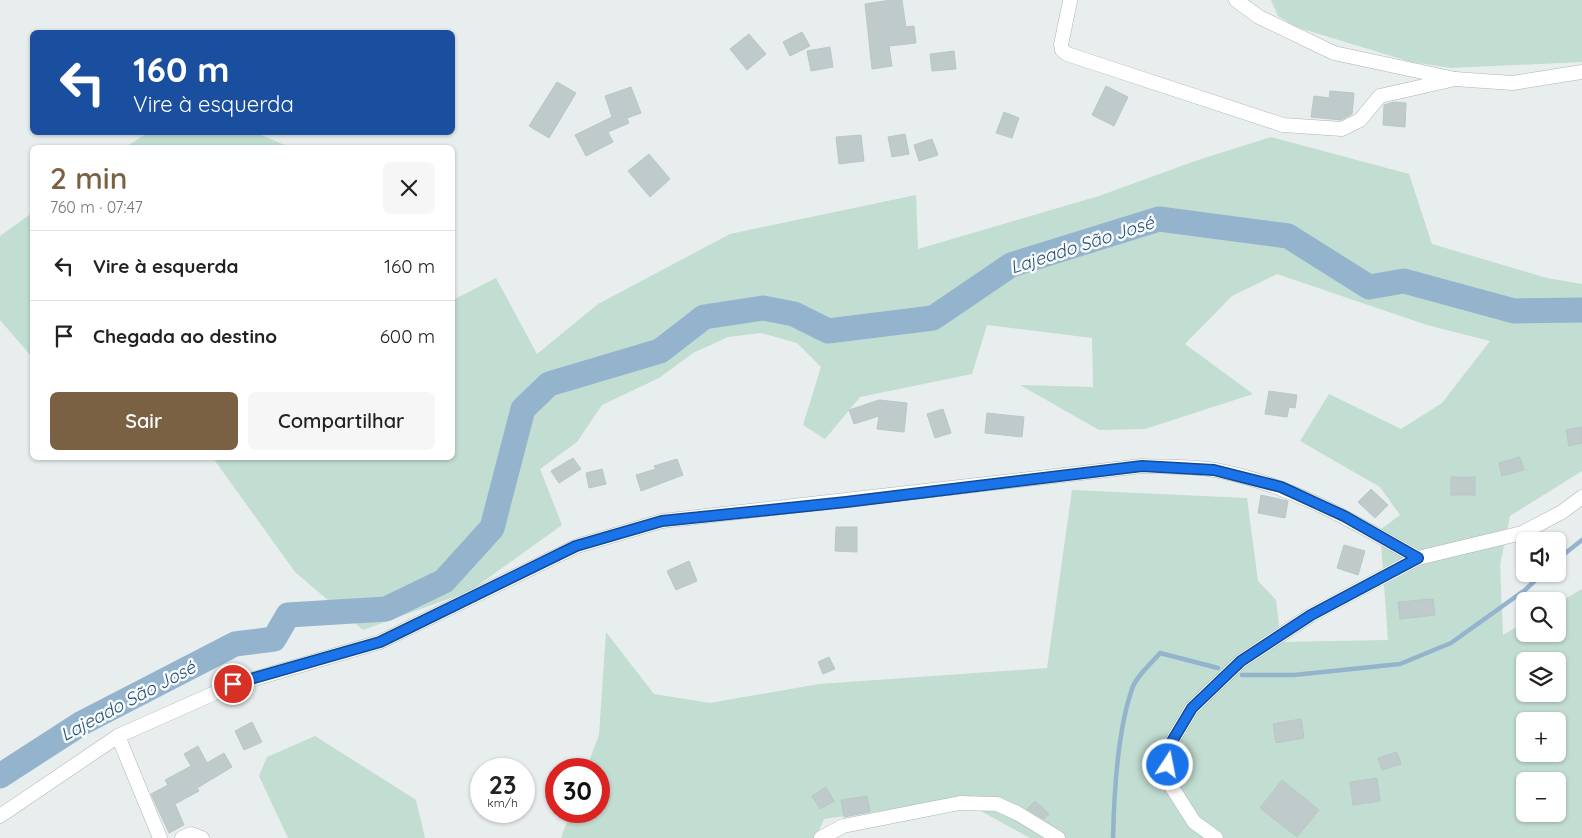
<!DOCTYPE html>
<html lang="pt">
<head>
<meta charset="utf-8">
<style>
  body { margin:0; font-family:Quicksand,sans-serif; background:#f6f6f6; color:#222; height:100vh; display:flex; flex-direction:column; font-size:19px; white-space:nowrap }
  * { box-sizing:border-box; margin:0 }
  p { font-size:16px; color:#767676 }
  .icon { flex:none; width:28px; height:28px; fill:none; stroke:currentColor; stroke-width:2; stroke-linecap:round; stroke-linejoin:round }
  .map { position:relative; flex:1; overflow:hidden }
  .drawer { position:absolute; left:30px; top:145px; width:425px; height:315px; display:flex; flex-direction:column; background:#fff; border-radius:8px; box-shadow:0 1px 4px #0004 }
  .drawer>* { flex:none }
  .banner { position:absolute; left:30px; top:30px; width:425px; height:105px; border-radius:8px; box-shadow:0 1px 4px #0004; background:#1a4fa0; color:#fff; overflow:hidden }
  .controls { position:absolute; left:1516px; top:532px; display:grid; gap:10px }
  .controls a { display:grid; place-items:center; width:50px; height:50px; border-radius:8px; background:#fff; box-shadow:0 1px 4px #0004; font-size:25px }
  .speed { position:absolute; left:470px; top:758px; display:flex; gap:10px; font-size:25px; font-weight:700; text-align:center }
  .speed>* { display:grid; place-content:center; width:65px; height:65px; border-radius:50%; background:#fff; box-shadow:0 1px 4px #0004; line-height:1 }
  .speed small { font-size:12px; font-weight:400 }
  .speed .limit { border:8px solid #d22; background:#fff; color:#111 }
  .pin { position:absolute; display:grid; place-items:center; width:42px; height:42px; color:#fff; margin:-21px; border:2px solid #fff; border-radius:50%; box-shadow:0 1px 5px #0007 }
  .me { position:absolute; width:55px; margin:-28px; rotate:11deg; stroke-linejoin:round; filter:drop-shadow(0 0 4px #0008) }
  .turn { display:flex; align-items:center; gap:18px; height:105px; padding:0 20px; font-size:22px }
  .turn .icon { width:65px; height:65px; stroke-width:2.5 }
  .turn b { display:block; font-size:35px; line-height:42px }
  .round { display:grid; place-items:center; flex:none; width:52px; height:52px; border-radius:8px; background:#f6f6f6 }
  .head { display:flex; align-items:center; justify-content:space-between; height:85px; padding:0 20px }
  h1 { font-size:30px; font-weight:600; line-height:38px; color:#7a6144 }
  .primary-button { display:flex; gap:10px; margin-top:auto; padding:10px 20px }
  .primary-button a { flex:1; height:58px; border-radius:8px; background:#7a6144; color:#fff; font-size:20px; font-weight:600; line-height:58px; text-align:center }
  .primary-button a+a { background:#f6f6f6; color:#222 }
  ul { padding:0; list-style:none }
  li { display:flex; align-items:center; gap:15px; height:70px; padding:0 20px; border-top:1px solid #e0e0e0 }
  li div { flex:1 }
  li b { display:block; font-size:19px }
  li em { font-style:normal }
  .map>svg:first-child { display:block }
</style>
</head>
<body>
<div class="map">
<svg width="1582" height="838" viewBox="0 0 1582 838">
  <rect width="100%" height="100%" fill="#e7eeed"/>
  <!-- green -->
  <g fill="#c2ddd1" fill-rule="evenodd">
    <polygon points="1271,0 1582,0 1582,62 1451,68 1411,62 1296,27 1278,16"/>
    <polygon points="147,133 257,133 289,147 126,147"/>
    <path d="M1271,137L1409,174L1432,244L1547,278L1582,284V471L1510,516L1500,565L1503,635L1525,622V634H1558V603L1582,589V838H1030L961,800L824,819L816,838H561L571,811H599V769H586L599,735L606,632L654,694L710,703L819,684L1047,668L1072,490L1247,498L1258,581L1276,600L1281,642L1388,640L1380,530L1400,515L1380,487L1300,441L1329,394L1401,429L1442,403L1490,341L1427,325L1277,274L1232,296L1185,344L1253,394L1145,429L1099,430L1020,385L1093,387L1092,338L987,325L972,374L860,397L825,439L803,425L821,367L797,343L761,333L728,337L693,353L659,378L602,405L577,442L540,469L562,525L470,591L363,630L295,572L213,458H452L453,300L496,278L537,354L598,304L730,234L916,195L918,249L1099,196L1195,161ZM1525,661H1558V694H1525ZM1525,721H1558V754H1525ZM1525,781H1558V814H1525Z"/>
    <polygon points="32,213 32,357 0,320 0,236"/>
    <polygon points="315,736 416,800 425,838 288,838 259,776 267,757"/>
  </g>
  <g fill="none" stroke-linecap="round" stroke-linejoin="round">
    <!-- stream -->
    <g stroke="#94b3cd" stroke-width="4.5">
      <polyline points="1558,559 1582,540"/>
      <polyline points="1242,675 1294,675 1400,664 1451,643 1525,590 1542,574"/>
      <path d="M1113,838C1114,795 1118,729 1132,689C1136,676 1152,663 1160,653L1218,668"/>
    </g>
    <!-- river -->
    <polyline stroke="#94b3cd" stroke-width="25" points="0,776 82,723 235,644 274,639 288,615 386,609 444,581 492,528 523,409 549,384 660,351 704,317 763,308 794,314 828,331 933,318 1011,265 1159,219 1288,236 1369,287 1404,281 1514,311 1582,310"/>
  </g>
  <!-- building -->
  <g fill="#bfcbca" stroke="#b9c7c5">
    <polygon points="891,0 902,0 906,27 914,26 916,43 889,46 892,66 872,69 865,4"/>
    <polygon points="802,32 810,46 790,56 783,42"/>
    <polygon points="749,34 766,54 747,70 730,49"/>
    <polygon points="830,47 833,67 811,71 807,51"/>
    <polygon points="954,51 956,69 932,71 930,54"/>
    <polygon points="557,82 576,93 549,138 529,126"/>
    <polygon points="1106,86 1128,97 1114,126 1092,115"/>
    <polygon points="631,87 641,113 627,118 629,123 608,132 613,142 586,156 575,135 612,117 605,96"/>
    <polygon points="1330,91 1354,93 1352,114 1341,120 1311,117 1314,96 1329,98"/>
    <polygon points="1394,102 1406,103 1405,127 1383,125 1384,105"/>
    <polygon points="1004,112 1019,118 1012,138 996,133"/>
    <polygon points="905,134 909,154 892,157 888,137"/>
    <polygon points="861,135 864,161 839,164 836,137"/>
    <polygon points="932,139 938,155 919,161 914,145"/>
    <polygon points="649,154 670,179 650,197 628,171"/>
    <polygon points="1269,391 1297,395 1295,408 1289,407 1287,417 1265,414"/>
    <polygon points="879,400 907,403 904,432 877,429 879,416 854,424 849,410"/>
    <polygon points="943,409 951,433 935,438 927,414"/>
    <polygon points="987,413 1024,417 1022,437 985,433"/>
    <polygon points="1582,427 1582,443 1569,446 1566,430"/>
    <polygon points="1520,457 1524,470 1502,476 1499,463"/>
    <polygon points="573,458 581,469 559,483 551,471"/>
    <polygon points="677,459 683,475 641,491 636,475 656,469 654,466"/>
    <polygon points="602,469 606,484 589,488 586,473"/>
    <rect x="1451" y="477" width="24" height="18"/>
    <polygon points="1371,489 1388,505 1375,518 1358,502"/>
    <polygon points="1261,495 1288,501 1285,518 1258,513"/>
    <polygon points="836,527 857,527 857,552 835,551"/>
    <polygon points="1344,545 1365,551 1358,575 1337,568"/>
    <polygon points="689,561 697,581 676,590 667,571"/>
    <polygon points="1433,599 1435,615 1400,619 1398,602"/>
    <polygon points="829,657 835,669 823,674 818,662"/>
    <polygon points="1301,719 1304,738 1276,743 1273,724"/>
    <polygon points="252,722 262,742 244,750 235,731"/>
    <polygon points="198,746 207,763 224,753 232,767 197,788 199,791 175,804 184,825 169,833 151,794 168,785 165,780 191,766 184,754"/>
    <polygon points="1397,752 1401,764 1382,770 1378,758"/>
    <polygon points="1377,778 1380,801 1353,805 1350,782"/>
    <polygon points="1282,780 1319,810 1297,837 1260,808"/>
    <polygon points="826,787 834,801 820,809 812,796"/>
    <polygon points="867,796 870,812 844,817 841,800"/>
    <polygon points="1035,801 1049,814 1044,819 1027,809"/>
  </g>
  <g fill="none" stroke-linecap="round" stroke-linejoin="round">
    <defs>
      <g id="street">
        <polyline points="1236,0 1259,17 1334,53 1455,79 1512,83 1582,72"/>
        <polyline points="1070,1 1061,45 1062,50 1067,54 1283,125 1342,129 1360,120 1380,96 1455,79"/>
        <polyline points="118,736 160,838"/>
        <path d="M0,816L118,736L233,685L380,642L577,546L662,521L1142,466C1166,467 1191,466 1215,470C1290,484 1353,521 1418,558L1522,533L1562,512L1582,497"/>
        <polyline points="182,838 191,834 202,838"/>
        <polyline points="821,838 843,826 960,803 997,804 1017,813 1058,838"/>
        <polyline points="1216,838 1194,822 1168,781 1168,748 1192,708 1241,661 1311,615 1418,558"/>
      </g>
    </defs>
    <!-- street casing -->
    <use href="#street" stroke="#aab6b5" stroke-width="15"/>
    <!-- street -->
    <use href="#street" stroke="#fff" stroke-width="14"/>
  </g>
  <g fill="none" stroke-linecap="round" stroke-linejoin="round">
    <defs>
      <polyline id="route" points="233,684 380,642 576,546 662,521 846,502 1142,466 1214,470 1281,487 1344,516 1418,558 1311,615 1241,661 1192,708 1168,748 1168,765"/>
    </defs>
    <!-- route casing -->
    <use href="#route" stroke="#114b97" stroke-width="12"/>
    <!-- route -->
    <use href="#route" stroke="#1a73e8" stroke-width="9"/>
  </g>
  <g text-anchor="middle" stroke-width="5" stroke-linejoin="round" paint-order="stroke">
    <!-- water labels -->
    <g font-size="18" font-style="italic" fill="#265176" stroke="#f7fafa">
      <text transform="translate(1082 245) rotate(-18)" y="6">Lajeado São José</text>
      <text transform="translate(128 701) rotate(-28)" y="6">Lajeado São José</text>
    </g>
  </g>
</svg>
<div class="controls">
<a><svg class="icon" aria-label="sound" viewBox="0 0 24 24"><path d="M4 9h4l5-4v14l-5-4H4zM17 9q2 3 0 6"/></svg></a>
<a><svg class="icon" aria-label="search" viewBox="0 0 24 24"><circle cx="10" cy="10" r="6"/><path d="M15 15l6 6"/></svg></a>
<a><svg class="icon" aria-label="layers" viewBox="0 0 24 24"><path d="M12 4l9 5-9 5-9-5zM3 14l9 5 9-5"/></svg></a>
<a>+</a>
<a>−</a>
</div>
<div class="speed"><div>23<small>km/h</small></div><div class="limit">30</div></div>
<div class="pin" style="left:233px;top:684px;background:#d93025"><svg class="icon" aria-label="arrive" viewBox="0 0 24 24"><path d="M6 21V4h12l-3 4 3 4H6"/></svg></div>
<svg class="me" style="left:1168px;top:765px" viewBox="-20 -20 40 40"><circle r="17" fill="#1a73e8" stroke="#fff" stroke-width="3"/><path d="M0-11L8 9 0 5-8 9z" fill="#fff"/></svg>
<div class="banner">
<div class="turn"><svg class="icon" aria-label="left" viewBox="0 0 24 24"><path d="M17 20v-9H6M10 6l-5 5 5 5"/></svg><div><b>160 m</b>Vire à esquerda</div></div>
</div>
<section class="drawer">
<div class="head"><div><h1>2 min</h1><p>760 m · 07:47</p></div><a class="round"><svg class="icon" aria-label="close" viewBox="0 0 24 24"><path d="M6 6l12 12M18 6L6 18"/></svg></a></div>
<ul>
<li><svg class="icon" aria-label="left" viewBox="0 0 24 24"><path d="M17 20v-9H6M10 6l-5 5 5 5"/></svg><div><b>Vire à esquerda</b></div><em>160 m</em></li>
<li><svg class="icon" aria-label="arrive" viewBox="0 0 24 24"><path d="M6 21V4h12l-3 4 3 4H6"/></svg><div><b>Chegada ao destino</b></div><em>600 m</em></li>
</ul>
<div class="primary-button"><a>Sair</a><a>Compartilhar</a></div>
</section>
</div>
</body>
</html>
